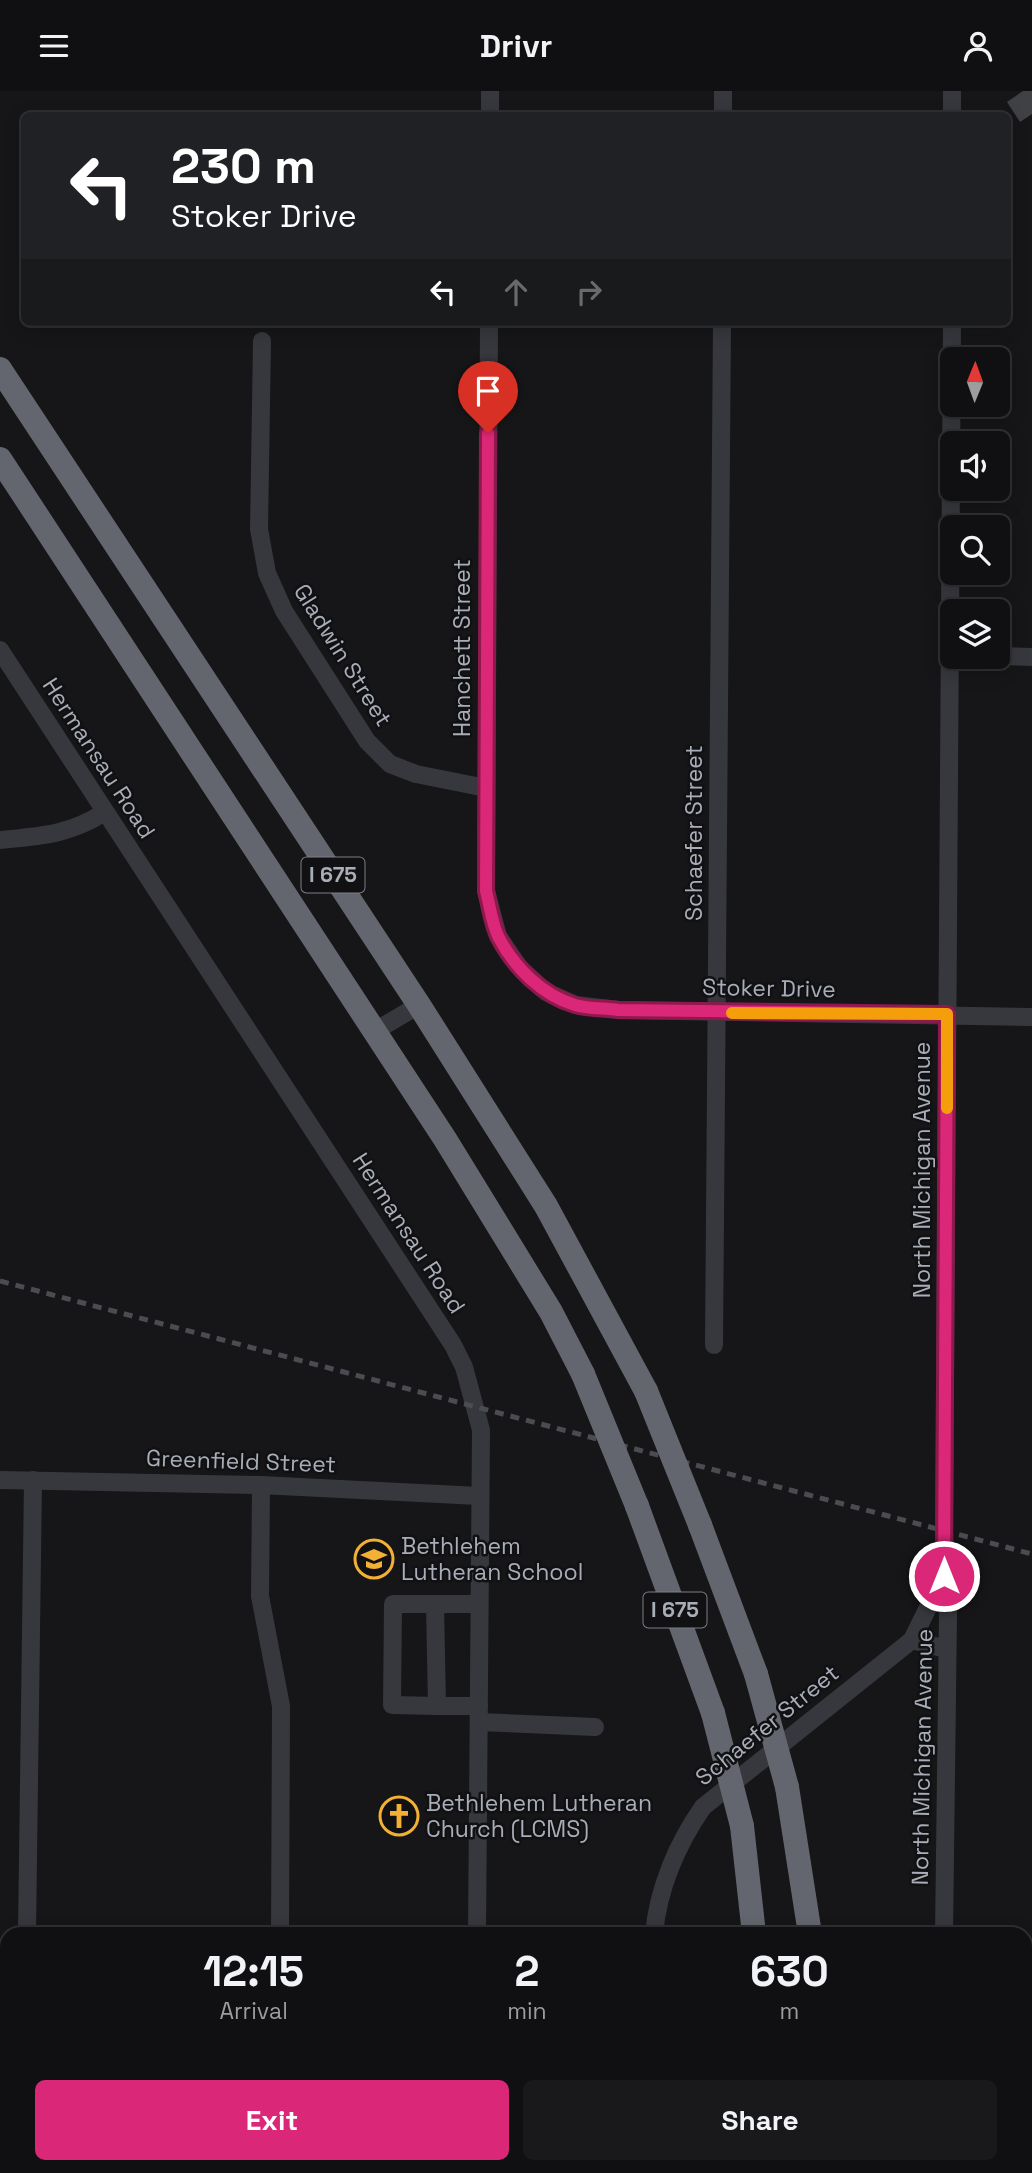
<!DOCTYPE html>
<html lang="en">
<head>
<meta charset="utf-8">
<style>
  body { margin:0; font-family:"Space Grotesk",sans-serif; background:#19191b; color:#f1f3f6; height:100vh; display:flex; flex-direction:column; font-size:26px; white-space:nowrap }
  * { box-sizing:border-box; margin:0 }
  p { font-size:23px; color:#9c9d9f }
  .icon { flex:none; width:38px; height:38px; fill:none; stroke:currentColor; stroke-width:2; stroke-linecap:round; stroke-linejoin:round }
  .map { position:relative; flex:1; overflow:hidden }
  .drawer { position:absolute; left:0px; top:1836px; width:1032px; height:247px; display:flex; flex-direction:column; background:#101012; border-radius:21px 21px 0 0; box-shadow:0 4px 18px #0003,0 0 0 2px #303032 }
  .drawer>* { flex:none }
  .top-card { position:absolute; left:21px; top:21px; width:990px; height:214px; border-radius:10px; box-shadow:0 4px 18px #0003,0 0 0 2px #303032; background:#202124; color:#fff; overflow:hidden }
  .needle { width:46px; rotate:1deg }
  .tools { position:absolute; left:940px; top:256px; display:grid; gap:14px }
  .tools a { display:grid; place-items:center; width:70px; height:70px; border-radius:10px; background:#101012; box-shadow:0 4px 18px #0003,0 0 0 2px #303032; font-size:35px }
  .pin { position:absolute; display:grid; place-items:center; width:60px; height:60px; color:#fff; margin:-72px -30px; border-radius:50% 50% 50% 0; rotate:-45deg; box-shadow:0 0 7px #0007 }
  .pin .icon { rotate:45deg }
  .me { position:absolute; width:77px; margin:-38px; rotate:0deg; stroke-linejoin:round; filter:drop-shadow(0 0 5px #0008) }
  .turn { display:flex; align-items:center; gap:24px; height:147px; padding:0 35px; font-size:32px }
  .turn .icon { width:91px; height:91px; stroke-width:2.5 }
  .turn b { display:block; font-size:49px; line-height:60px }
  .lanes { display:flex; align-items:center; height:66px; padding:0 35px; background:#0003; justify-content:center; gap:35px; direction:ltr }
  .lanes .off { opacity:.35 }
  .eta { display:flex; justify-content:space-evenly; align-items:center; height:119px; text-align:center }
  .eta b { font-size:42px; font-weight:600; line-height:49px }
  .primary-button { display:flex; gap:14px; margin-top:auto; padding:14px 35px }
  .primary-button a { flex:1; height:80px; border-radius:10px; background:#db2777; color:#fff; font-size:28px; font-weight:600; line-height:80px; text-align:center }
  .primary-button a+a { background:#19191b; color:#f1f3f6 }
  header { display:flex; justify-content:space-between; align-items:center; height:91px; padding:0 35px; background:#101012; font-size:32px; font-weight:600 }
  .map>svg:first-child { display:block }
</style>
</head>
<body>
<header><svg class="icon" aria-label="menu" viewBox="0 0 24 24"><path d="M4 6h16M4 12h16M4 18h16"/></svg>Drivr<svg class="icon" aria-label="person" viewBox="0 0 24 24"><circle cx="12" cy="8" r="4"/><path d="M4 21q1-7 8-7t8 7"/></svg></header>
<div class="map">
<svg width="1032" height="2082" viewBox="0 0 1032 2082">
  <rect width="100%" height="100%" fill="#161618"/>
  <!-- building -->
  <polygon fill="#404145" points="1023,0 1032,0 1032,23 1020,31 1007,11"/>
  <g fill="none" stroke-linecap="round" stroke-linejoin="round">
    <!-- minor -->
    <g stroke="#37383d" stroke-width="18">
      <polyline points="490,24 490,0"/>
      <polyline points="723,24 723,0"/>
      <polyline points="952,24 952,0"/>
      <polyline points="489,231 486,800 498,845 519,876 546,901 576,914 618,919 1032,926"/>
      <polyline points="262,250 259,438 267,482 284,520 367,650 390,673 416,683 486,697"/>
      <polyline points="0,559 453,1254 464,1276 481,1339 477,1843"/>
      <polyline points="998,565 1032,566"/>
      <path d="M0,749C41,745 69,744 105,721"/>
      <polyline points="375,940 419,914"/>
      <polyline points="714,1254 722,231"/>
      <polyline points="0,1389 261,1394 479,1405"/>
      <polyline points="261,1394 260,1505 281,1615 280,1843"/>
      <polyline points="435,1513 393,1513 392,1614 437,1615"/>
      <polyline points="479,1513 435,1513 437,1615 479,1615"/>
      <polyline points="912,1549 946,1558"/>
      <polyline points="479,1631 595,1636"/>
      <polyline points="27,1843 33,1389"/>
      <path d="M654,1843C658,1798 677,1753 703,1716L912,1549L942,1488"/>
      <polyline points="944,1843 948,1523 944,1440 952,231"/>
      <polyline points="0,1895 7,1895"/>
      <polyline points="1026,1915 1032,1915"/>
      <polyline points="696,2076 697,2082"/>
      <polyline points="24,2082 24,2076"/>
      <polyline points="245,2082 245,2076"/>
      <polyline points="474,2082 474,2076"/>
      <polyline points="940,2082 940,2076"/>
    </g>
    <!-- highway -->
    <g stroke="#63666e" stroke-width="24">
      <polyline points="0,278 419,914 546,1115 646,1300"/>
      <polyline points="0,368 445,1048 551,1221 583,1283"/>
      <polyline points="637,1415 713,1622"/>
      <polyline points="700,1434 756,1583"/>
      <polyline points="787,1696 810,1843"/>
      <polyline points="742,1735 754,1843"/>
      <polyline points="781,2076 782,2082"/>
      <polyline points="837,2076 838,2082"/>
    </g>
    <!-- rail -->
    <polyline stroke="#4a4c52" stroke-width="5" stroke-dasharray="9 7" stroke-linecap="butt" points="0,1190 1032,1463"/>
    <!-- highway-bridge -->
    <g stroke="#63666e" stroke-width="24">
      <polyline points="583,1283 637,1415"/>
      <polyline points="646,1300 700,1434"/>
      <polyline points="756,1583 787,1696"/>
      <polyline points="713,1622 742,1735"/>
    </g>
  </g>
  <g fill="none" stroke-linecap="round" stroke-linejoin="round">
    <defs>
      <path id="route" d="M488,342L486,800C490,815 492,834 499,847C515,877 542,904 575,914C588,918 604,917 618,919L947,923L944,1485"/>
    </defs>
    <!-- route casing -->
    <use href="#route" stroke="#8e194d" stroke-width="18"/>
    <!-- route -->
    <use href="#route" stroke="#db2777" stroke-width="12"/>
    <!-- slow -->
    <polyline stroke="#f59e0b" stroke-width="12" points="732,922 947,923 947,1017"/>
  </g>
  <!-- icons -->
  <defs>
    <symbol id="school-ring" viewBox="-11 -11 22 22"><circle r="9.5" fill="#111113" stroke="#f2b134" stroke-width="1.5"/><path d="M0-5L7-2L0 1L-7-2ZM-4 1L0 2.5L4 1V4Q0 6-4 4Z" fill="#f2b134"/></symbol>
    <symbol id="church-ring" viewBox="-11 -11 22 22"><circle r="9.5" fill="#111113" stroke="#f2b134" stroke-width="1.5"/><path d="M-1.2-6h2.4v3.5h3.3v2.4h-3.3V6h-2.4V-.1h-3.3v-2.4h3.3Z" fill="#f2b134"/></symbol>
  </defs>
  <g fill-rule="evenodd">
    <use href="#school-ring" x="352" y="1446" width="44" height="44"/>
    <use href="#church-ring" x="377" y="1703" width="44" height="44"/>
  </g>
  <g text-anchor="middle" stroke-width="5" stroke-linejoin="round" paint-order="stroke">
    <!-- shield labels -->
    <g fill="#111113" stroke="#7b7e86" stroke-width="2">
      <rect x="301.5" y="766.5" width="63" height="35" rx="5"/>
      <rect x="643.5" y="1501.5" width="63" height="35" rx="5"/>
    </g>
    <g font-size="21" font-weight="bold" fill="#a8adb8">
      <text x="333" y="791">I 675</text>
      <text x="675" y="1526">I 675</text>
    </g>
    <!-- street labels -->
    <g font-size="23" fill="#a8adb8" stroke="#111113">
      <text transform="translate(462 557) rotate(-90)" y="8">Hanchett Street</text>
      <text transform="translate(343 564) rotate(58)" y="8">Gladwin Street</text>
      <text transform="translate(99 667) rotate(57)" y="8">Hermansau Road</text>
      <text transform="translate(694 742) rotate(-90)" y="8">Schaefer Street</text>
      <text transform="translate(769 897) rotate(1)" y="8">Stoker Drive</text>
      <text transform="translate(922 1079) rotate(-90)" y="8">North Michigan Avenue</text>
      <text transform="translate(409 1142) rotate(57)" y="8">Hermansau Road</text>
      <text transform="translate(241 1370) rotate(2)" y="8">Greenfield Street</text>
      <text transform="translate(767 1634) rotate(-39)" y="8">Schaefer Street</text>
      <text transform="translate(922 1666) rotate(-89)" y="8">North Michigan Avenue</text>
    </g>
    <!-- poi labels -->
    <g font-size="23" fill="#a8adb8" stroke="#111113" text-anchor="start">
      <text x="401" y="1463">Bethlehem<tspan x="401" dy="26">Lutheran School</tspan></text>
      <text x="426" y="1720">Bethlehem Lutheran<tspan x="426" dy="26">Church (LCMS)</tspan></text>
    </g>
  </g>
</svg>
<div class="tools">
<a><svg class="needle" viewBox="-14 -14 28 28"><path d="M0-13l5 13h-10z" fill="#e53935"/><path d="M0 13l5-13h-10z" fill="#9c9d9f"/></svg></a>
<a><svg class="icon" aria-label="sound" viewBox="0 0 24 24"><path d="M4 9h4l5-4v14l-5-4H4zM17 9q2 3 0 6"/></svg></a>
<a><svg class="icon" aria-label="search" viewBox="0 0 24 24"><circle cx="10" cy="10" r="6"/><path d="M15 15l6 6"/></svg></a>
<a><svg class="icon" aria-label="layers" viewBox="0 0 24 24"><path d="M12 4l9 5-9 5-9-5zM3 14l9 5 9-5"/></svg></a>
</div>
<div class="pin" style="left:488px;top:342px;background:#d93025"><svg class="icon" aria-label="arrive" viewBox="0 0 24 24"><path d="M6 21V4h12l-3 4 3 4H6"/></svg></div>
<svg class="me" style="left:944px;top:1485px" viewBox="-20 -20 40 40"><circle r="17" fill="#db2777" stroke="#fff" stroke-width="3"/><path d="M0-11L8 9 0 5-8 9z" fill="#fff"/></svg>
<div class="top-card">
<div class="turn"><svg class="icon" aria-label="left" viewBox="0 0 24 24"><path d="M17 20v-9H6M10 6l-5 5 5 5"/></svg><div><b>230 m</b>Stoker Drive</div></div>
<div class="lanes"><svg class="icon" aria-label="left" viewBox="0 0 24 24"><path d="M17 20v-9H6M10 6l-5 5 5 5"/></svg><svg class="icon off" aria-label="ahead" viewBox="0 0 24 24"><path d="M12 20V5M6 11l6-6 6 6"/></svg><svg class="icon off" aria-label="right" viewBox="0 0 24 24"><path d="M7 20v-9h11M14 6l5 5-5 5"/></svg></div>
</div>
<section class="drawer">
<div class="eta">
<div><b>12:15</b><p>Arrival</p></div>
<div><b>2</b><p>min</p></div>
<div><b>630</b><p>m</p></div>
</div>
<div class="primary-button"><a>Exit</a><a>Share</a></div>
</section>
</div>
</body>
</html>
